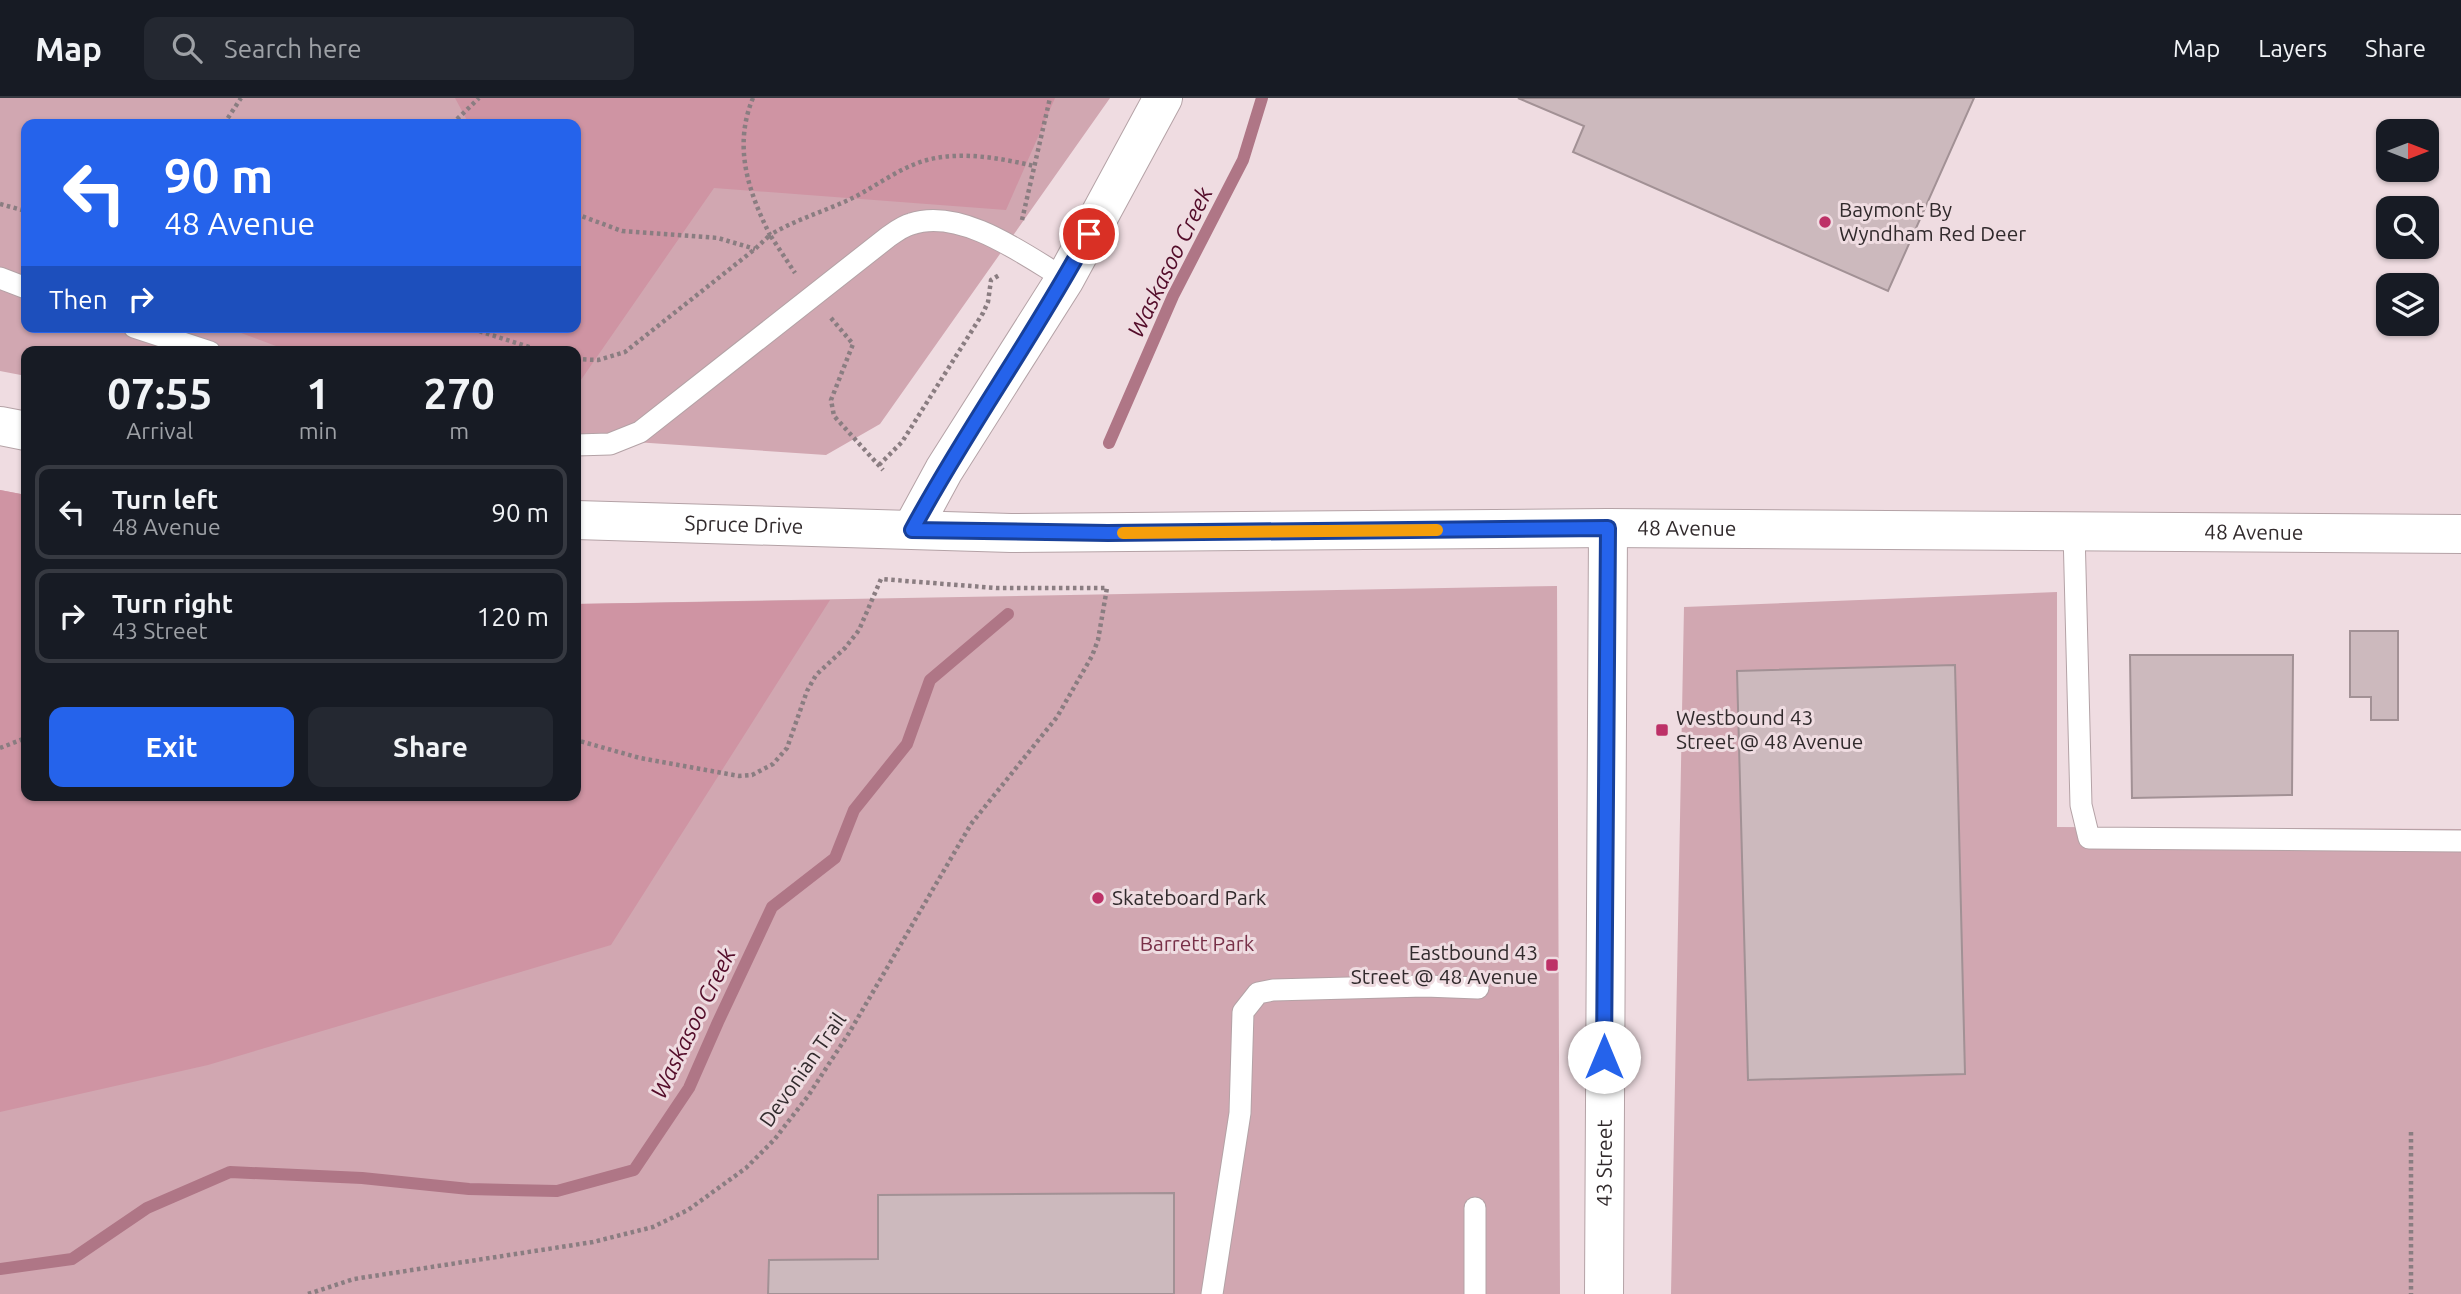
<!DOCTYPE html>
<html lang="en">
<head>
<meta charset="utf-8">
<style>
  body { margin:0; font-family:Ubuntu,sans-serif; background:#242831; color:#f1f3f6; height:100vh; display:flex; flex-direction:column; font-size:26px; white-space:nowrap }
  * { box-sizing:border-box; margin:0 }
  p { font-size:23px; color:#9ea1a6 }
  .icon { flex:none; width:38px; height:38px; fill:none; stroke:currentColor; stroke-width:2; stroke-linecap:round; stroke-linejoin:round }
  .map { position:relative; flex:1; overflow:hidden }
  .panel { position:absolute; left:21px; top:248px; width:560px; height:455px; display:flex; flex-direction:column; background:#171b24; border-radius:14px; box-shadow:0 2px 5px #0004 }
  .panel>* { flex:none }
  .banner { position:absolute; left:21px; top:21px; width:560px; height:214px; border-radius:14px; box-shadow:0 2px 5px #0004; background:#2563eb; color:#fff; overflow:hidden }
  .needle { width:46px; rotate:90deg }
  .controls { position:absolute; left:2376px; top:21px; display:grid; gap:14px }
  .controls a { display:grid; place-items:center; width:63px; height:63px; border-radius:14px; background:#171b24; box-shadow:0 2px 5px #0004; font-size:35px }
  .pin { position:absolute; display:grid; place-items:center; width:60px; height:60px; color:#fff; margin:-30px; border:4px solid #fff; border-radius:50%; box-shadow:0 2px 7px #0007 }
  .me { position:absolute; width:77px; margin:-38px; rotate:0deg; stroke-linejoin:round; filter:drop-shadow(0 0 5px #0008) }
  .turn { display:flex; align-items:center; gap:24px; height:147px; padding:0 28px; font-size:32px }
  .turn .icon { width:91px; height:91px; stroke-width:2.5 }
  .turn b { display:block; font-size:49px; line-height:60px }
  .then { display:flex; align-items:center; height:66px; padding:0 28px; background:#0003; gap:14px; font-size:26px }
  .eta { display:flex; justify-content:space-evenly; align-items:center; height:119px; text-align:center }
  .eta b { font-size:42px; font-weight:700; line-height:49px }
  .primary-button { display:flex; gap:14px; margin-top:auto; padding:14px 28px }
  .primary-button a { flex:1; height:80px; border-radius:14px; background:#2563eb; color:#fff; font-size:28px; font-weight:700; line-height:80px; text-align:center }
  .primary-button a+a { background:#242831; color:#f1f3f6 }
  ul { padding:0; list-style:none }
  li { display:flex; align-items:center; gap:21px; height:94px; margin:0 14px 10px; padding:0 14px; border:4px solid #363941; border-radius:14px }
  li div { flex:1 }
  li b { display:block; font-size:26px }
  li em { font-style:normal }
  header { display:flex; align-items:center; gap:42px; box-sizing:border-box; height:98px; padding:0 35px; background:#171b24; border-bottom:2px solid #363941 }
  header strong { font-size:33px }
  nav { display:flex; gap:38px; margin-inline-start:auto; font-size:24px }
  .search { width:490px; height:63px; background:#242831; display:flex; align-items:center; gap:18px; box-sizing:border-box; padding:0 24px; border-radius:14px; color:#9ea1a6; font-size:26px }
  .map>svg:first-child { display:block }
</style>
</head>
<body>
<header>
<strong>Map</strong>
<div class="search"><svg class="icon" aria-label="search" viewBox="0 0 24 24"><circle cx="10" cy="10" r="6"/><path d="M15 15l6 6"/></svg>Search here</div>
<nav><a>Map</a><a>Layers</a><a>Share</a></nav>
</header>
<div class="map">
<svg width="2461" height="1196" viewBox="0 0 2461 1196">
  <rect width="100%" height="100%" fill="#efdce1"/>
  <!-- green -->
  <g fill="#d1a7b1" fill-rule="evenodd">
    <path d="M0,0H1110L880,326L826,357L576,340V254H26V278L0,273ZM26,26H576V229H26Z"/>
    <polygon points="0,392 26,397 26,698 576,698 576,506 1557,488 1560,1196 0,1196"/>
    <polygon points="2057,494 2057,729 2461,731 2461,1196 1671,1196 1684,509"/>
  </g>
  <!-- forest -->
  <g fill="#cf94a3">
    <polygon points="455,0 1055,0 1006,112 714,90 576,289 576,254 292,254 225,229 576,229 576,26 469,26"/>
    <polygon points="0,392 26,397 26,698 576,698 576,506 830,502 611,847 208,967 0,1014"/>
  </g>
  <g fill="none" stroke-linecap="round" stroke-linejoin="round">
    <!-- stream -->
    <g stroke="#af7686" stroke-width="12">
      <polyline points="1109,345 1173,198 1243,62 1262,0"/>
      <polyline points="0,1171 72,1161 147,1110 230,1074 362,1080 469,1091 557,1093 634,1072 689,990 718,924 772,809 835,760 854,712 907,646 930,582 1008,516"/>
    </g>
  </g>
  <!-- building -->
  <g fill="#ccb9bd" stroke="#a29195" stroke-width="2">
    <polygon points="1518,0 1974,0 1888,193 1573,54 1584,28"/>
    <polygon points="2350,533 2398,533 2398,622 2371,622 2371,599 2350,599"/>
    <polygon points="2130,557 2293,557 2292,697 2132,700"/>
    <polygon points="1955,567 1965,976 1748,982 1737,573"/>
    <polygon points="1174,1095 1174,1196 768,1196 769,1162 878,1161 878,1097"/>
  </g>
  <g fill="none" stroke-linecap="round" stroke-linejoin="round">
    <defs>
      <g id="lane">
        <polyline points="0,180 26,190"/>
        <polyline points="134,229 210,254"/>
        <path d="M576,347L610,346L640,334L888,139C895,134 903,128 911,126C961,109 1025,157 1065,181"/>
        <polyline points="2074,433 2081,707 2089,740 2461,743"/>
        <polyline points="1212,1196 1240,1015 1243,914 1258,895 1273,892 1425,888 1478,890"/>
        <polyline points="1475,1196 1475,1110"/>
      </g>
      <g id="secondary">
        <polyline points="0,328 26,333"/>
        <path id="s1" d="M576,422L1011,435L1608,430L2461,436"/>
        <polyline points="912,431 944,372 1065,181 1163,0"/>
        <path id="s2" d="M1604,1196L1608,430"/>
      </g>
    </defs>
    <!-- lane casing -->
    <use href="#lane" stroke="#b4a2a6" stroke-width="23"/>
    <!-- secondary casing -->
    <use href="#secondary" stroke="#b4a2a6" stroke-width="40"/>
    <!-- path -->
    <g stroke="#8a7d81" stroke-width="4.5" stroke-dasharray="3.5 3.5" stroke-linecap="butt">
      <path d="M753,0C733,48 748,93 770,137C793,123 819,115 844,104C872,92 897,70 927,62C961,53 1000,60 1034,68"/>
      <polyline points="224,26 241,0"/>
      <polyline points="452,26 479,0"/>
      <polyline points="0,106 26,113"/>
      <polyline points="576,116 622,133 718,140 755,151"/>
      <polyline points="1022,122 1050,0"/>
      <polyline points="831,220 853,246 831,302 834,318 883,372"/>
      <polyline points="466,229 545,254"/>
      <polyline points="576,261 598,262 625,254 755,151 770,137 795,175"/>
      <polyline points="879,367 902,344 983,215 988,204 991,182 1001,176"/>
      <polyline points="0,650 26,640"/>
      <polyline points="2411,1034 2411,1196"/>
      <polyline points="308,1196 354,1181 593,1144 653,1129 688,1112 746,1070 774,1042 808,998 849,935 971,726 1057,619 1092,558 1098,542 1107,490 996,490 881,481 859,532 845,550 816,577 807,593 787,650 773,666 752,677 739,678 640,660 576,642"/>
    </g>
    <!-- lane -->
    <use href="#lane" stroke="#fff" stroke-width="21"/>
    <!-- secondary -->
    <use href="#secondary" stroke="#fff" stroke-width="38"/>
  </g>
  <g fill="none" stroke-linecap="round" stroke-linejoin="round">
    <defs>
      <path id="route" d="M1089,136C1035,237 967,330 912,432L1108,435L1608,430L1604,959"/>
    </defs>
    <!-- route casing -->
    <use href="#route" stroke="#184099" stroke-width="18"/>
    <!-- route -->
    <use href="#route" stroke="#2563eb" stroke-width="12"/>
    <!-- slow -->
    <polyline stroke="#f59e0b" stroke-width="12" points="1123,435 1437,432"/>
  </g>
  <!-- markers -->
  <g fill="#bd3167" stroke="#efdce1" stroke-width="2.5">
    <circle cx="1825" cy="124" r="7"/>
    <rect x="1655" y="625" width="14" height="14" rx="3.5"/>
    <circle cx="1098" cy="800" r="7"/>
    <rect x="1545" y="860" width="14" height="14" rx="3.5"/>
  </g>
  <g text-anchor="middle" stroke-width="6" stroke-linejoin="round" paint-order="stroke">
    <!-- poi labels -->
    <g font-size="21" fill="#312a2c" stroke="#efdce1" text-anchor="start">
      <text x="1839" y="119">Baymont By<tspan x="1839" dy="24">Wyndham Red Deer</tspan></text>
      <text x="1676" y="627">Westbound 43<tspan x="1676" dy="24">Street @ 48 Avenue</tspan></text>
      <text x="1112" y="807">Skateboard Park</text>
      <text x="1538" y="862" text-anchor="end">Eastbound 43<tspan x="1538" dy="24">Street @ 48 Avenue</tspan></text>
    </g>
    <!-- street labels -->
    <g font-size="21" fill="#312a2c" stroke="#efdce1">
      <text dy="7" stroke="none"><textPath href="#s1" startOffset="168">Spruce Drive</textPath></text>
      <text dy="7" stroke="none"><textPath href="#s1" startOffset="1111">48 Avenue</textPath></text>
      <text dy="7" stroke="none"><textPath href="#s1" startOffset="1678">48 Avenue</textPath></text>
      <text transform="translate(803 972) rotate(-55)" y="7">Devonian Trail</text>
      <text dy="7" stroke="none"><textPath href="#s2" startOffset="131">43 Street</textPath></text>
    </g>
    <!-- park labels -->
    <g font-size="21" fill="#783048" stroke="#efdce1">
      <text x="1197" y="853">Barrett Park</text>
    </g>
    <!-- water labels -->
    <g font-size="23" font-style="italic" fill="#530c29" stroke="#efdce1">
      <text transform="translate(1170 164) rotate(-64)" y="8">Waskasoo Creek</text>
      <text transform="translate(693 925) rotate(-64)" y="8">Waskasoo Creek</text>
    </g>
  </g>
</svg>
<div class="controls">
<a><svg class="needle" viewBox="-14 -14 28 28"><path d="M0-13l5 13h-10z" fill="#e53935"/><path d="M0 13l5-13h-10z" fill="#9ea1a6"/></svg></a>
<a><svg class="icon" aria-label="search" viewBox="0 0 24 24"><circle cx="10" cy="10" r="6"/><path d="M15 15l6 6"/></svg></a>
<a><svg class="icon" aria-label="layers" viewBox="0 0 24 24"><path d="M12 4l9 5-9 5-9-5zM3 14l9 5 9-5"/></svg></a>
</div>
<div class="pin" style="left:1089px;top:136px;background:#d93025"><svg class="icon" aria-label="arrive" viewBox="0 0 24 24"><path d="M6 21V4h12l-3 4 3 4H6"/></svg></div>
<svg class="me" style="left:1604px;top:959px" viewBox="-20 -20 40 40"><circle r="19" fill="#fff"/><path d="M0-13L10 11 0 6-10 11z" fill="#2563eb"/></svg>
<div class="banner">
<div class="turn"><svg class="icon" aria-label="left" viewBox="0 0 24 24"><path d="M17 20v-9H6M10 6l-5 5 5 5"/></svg><div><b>90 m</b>48 Avenue</div></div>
<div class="then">Then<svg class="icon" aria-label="right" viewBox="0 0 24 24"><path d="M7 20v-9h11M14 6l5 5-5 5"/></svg></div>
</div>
<section class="panel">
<div class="eta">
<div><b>07:55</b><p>Arrival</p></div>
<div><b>1</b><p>min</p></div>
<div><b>270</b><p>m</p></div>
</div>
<ul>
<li><svg class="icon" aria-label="left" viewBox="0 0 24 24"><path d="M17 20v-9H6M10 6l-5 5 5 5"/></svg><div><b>Turn left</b><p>48 Avenue</p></div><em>90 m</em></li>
<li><svg class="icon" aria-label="right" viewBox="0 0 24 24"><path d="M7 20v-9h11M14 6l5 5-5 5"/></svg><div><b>Turn right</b><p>43 Street</p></div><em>120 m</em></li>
</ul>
<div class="primary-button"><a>Exit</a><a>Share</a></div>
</section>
</div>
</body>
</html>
